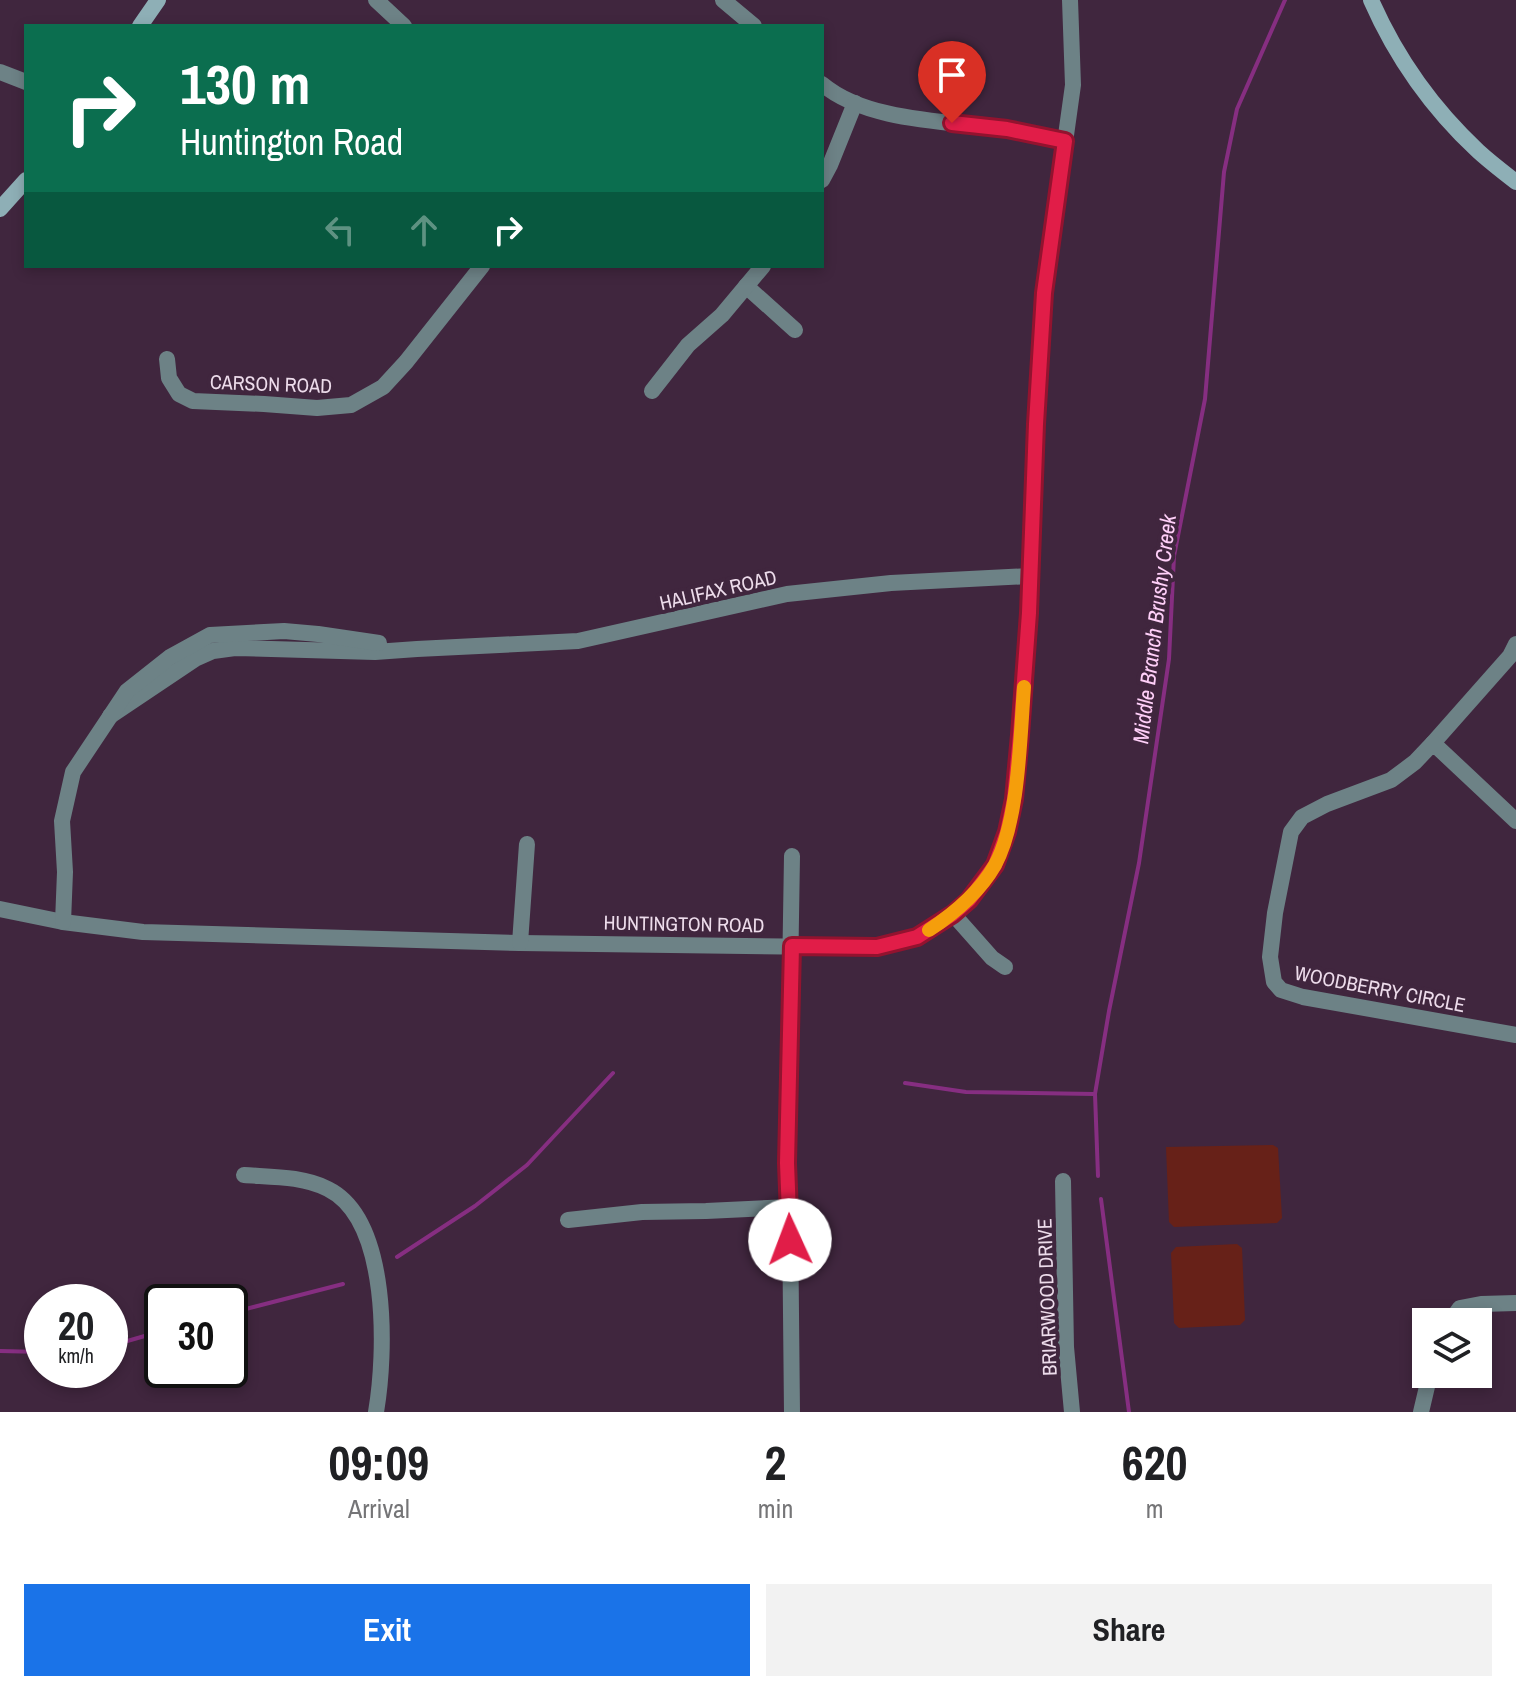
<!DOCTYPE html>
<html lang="en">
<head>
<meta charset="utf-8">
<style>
  body { margin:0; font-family:"Archivo Narrow",sans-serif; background:#f2f2f2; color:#202124; height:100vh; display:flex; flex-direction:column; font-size:30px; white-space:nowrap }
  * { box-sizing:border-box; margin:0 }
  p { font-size:26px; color:#757577 }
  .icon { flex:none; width:44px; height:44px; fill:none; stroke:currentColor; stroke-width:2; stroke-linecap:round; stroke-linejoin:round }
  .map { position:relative; height:1412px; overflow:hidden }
  .side { display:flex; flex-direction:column; background:#fff; flex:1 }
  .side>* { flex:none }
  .top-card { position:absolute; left:24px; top:24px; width:800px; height:244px; border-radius:0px; box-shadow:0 4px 12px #0003; background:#0b6e4f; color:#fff; overflow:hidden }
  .fabs { position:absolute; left:1412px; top:1308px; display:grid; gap:16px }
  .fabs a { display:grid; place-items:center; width:80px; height:80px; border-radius:0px; background:#fff; box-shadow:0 4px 12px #0003; font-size:40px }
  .speed { position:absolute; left:24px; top:1284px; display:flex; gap:16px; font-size:40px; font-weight:700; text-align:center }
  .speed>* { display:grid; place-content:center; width:104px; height:104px; border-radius:50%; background:#fff; box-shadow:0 4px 12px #0003; line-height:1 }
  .speed small { font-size:20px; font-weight:400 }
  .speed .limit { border:4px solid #111; border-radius:12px; background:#fff; color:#111 }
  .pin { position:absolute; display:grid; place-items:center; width:68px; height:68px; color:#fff; margin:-82px -34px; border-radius:50% 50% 50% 0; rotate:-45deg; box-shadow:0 0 8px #0007 }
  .pin .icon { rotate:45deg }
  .me { position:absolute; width:88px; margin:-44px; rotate:358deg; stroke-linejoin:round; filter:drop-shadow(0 0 6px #0008) }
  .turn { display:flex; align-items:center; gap:28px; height:168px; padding:0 24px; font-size:36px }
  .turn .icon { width:104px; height:104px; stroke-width:2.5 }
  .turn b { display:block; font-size:56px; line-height:68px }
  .lanes { display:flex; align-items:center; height:76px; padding:0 24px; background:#0003; justify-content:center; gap:40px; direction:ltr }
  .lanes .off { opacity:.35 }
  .eta { display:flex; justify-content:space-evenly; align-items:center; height:136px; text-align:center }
  .eta b { font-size:48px; font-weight:800; line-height:56px }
  .cta { display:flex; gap:16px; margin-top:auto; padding:16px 24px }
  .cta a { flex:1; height:92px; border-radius:0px; background:#1a73e8; color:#fff; font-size:32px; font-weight:800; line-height:92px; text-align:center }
  .cta a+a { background:#f2f2f2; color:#202124 }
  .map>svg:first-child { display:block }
</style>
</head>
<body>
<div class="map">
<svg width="1516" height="1412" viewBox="0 0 1516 1412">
  <rect width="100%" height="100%" fill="#40263e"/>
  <!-- green -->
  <g fill="#672118">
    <polygon points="1273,1145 1278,1148 1282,1218 1277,1223 1174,1227 1169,1222 1166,1147"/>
    <polygon points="1237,1244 1242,1248 1245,1320 1240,1325 1179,1328 1174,1323 1171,1253 1176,1247"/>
  </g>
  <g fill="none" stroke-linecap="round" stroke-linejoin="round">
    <!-- stream -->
    <g stroke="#862e81" stroke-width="4">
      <polyline points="905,1083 966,1092 1094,1094"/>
      <polyline points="1098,1176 1095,1094 1109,1011 1139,863 1169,659 1174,556 1205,399 1224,172 1237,109 1285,0"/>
      <polyline points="1101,1199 1129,1412"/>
      <polyline points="397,1257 475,1206 527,1165 613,1073"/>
      <polyline points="230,1313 343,1284"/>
      <polyline points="110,1346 162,1331"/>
      <polyline points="0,1351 42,1352"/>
    </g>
    <!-- street -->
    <g stroke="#6d8286" stroke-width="16">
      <polyline points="376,0 404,26"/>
      <polyline points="723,0 754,26"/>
      <polyline points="0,72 26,82"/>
      <path d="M822,84C867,122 949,121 1005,129C1025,132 1045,137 1065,141"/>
      <polyline points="822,180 830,165 855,103"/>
      <polyline points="746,286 795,330"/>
      <polyline points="167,359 169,378 179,394 193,401 264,404 317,408 351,405 383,387 406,362 482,266"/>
      <polyline points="652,391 688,345 722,315 763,266"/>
      <polyline points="110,716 195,659 213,651 235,648 375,652 417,649 578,641 787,594 891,583 1030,576"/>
      <polyline points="1433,743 1510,656 1516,644"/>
      <polyline points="1516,821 1433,743 1415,762 1391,780 1327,804 1302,817 1291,832 1275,913 1270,957 1274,982 1281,990 1303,997 1516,1035"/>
      <polyline points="0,909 63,922 143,932 520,943 828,947 877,947 917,937 953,914 969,900 995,865 1007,832 1014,799 1029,613 1036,424 1044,293 1073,85 1070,0"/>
      <polyline points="953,914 992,958 1005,967"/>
      <polyline points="63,922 65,872 62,821 73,772 127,691 170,657 210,635 284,631 318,634 379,643"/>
      <polyline points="520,943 527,844"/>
      <path d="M244,1175C271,1177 303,1176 328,1189C390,1220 386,1354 376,1412"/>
      <polyline points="1063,1181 1066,1347 1072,1412"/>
      <polyline points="568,1220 642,1212 706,1211 789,1207"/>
      <polyline points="1450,1322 1460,1308 1481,1304 1516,1303"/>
      <polyline points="792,1412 790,1214 787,1163 792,856"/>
      <polyline points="1421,1412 1430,1374"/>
    </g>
    <!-- secondary -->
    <g stroke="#8eafb6" stroke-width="16">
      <path d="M1371,0C1396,57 1433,109 1478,151C1490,162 1503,172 1516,182"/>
      <polyline points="140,26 158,0"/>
      <polyline points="0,209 26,180"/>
    </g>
  </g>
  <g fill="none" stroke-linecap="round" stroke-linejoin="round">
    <defs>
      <polyline id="route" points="790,1240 787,1163 792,946 877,947 917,937 953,914 969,900 995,865 1007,832 1014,799 1020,735 1029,613 1036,424 1044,293 1065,141 1007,129 952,123"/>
    </defs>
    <!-- route casing -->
    <use href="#route" stroke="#92132f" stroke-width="20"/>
    <!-- route -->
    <use href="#route" stroke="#e11d48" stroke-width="14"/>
    <!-- slow -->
    <path stroke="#f59e0b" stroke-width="14" d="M929,930C955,913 979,893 995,865C1019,821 1020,738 1024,687"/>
  </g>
  <g text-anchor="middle" stroke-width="8" stroke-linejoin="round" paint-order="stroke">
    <!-- street labels -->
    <g font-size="20" fill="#eddceb" stroke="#40263e">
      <text transform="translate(271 384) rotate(2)" y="7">CARSON ROAD</text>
      <text transform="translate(718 590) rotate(-13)" y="7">HALIFAX ROAD</text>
      <text transform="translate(684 924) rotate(1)" y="7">HUNTINGTON ROAD</text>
      <text transform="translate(1380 989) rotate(11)" y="7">WOODBERRY CIRCLE</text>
      <text transform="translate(1047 1297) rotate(-92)" y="7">BRIARWOOD DRIVE</text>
    </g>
    <!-- water labels -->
    <g font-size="22" font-style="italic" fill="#ffd0f9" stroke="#40263e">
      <text transform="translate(1154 629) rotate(-83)" y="8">Middle Branch Brushy Creek</text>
    </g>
  </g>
</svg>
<div class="fabs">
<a><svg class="icon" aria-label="layers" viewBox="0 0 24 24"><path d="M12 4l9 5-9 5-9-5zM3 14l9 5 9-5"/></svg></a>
</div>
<div class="speed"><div>20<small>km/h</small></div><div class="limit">30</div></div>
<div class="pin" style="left:952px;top:123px;background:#d93025"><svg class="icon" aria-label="arrive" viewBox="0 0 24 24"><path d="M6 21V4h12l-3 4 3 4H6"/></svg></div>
<svg class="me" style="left:790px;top:1240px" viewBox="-20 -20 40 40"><circle r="19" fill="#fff"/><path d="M0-13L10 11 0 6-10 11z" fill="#e11d48"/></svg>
<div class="top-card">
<div class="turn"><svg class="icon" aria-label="right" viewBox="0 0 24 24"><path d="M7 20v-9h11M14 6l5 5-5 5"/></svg><div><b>130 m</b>Huntington Road</div></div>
<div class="lanes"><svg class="icon off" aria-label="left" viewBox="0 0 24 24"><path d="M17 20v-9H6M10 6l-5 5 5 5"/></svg><svg class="icon off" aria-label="ahead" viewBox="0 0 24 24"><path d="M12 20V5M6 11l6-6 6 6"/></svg><svg class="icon" aria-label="right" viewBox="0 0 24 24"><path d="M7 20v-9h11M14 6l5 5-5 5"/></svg></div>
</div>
</div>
<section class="side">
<div class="eta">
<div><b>09:09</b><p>Arrival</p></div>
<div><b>2</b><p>min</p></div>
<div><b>620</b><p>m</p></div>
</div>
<div class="cta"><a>Exit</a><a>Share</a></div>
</section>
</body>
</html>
